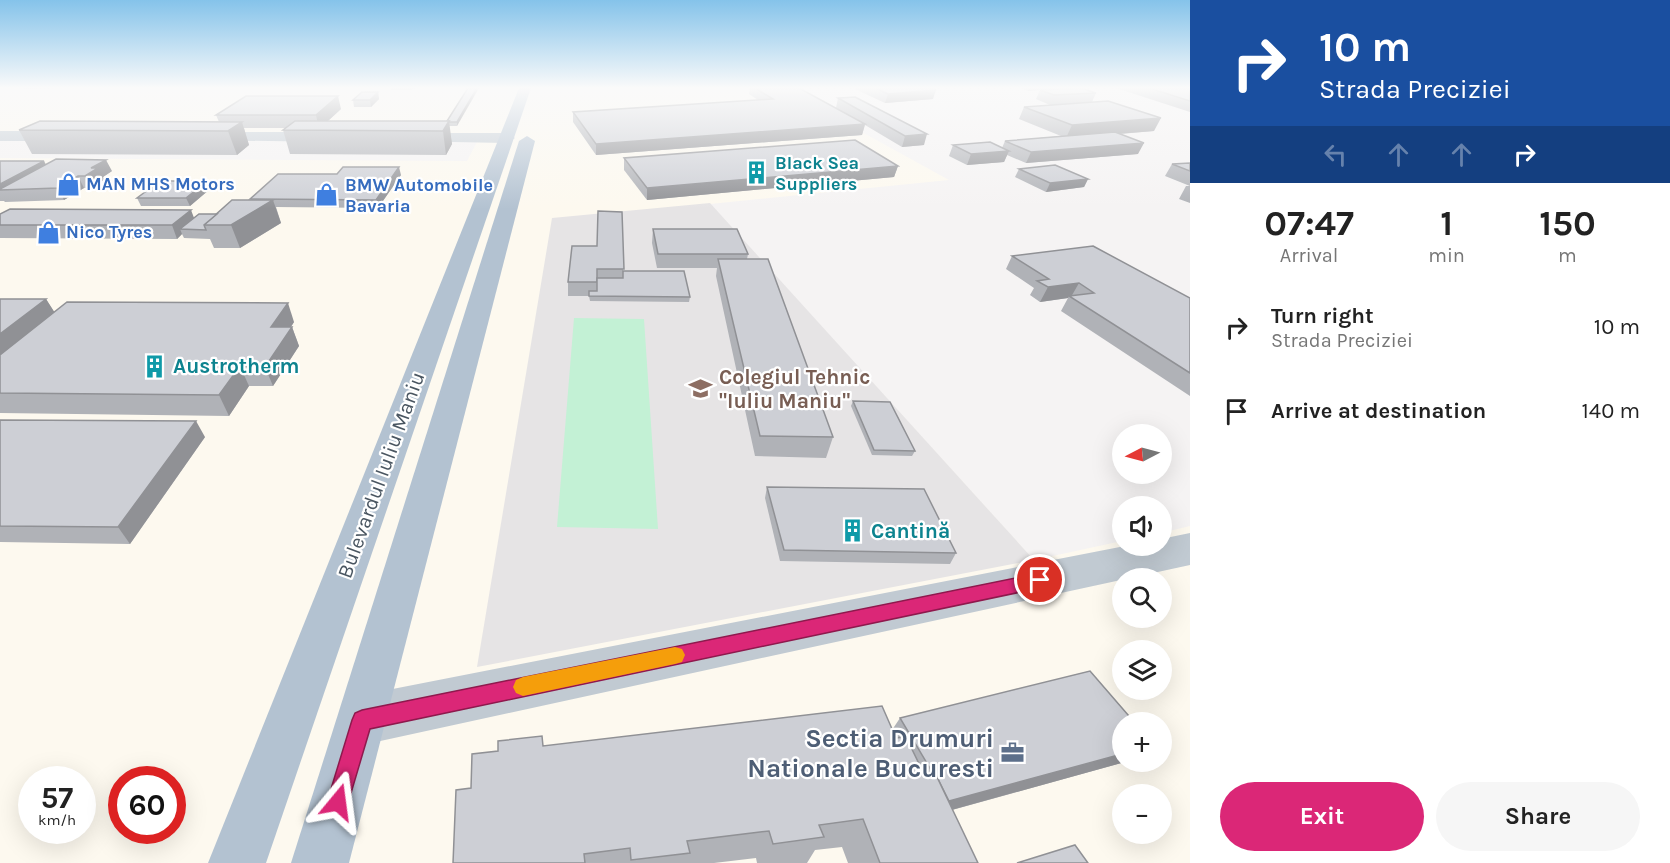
<!DOCTYPE html>
<html lang="en">
<head>
<meta charset="utf-8">
<style>
  body { margin:0; font-family:Karla,sans-serif; background:#f6f6f6; color:#222; height:100vh; display:flex; flex-direction:column; font-size:22px; white-space:nowrap }
  * { box-sizing:border-box; margin:0 }
  p { font-size:20px; color:#767676 }
  .icon { flex:none; width:33px; height:33px; fill:none; stroke:currentColor; stroke-width:2; stroke-linecap:round; stroke-linejoin:round }
  .map { position:relative; flex:1; overflow:hidden }
  .details { display:flex; flex-direction:column; background:#fff; width:480px }
  .details>* { flex:none }
  .banner { background:#1a4fa0; color:#fff; overflow:hidden }
  .needle { width:39px; rotate:264deg }
  .fabs { position:absolute; left:1112px; top:424px; display:grid; gap:12px }
  .fabs a { display:grid; place-items:center; width:60px; height:60px; border-radius:50%; background:#fff; box-shadow:0 6px 24px #0002; font-size:30px }
  .speed { position:absolute; left:18px; top:766px; display:flex; gap:12px; font-size:30px; font-weight:700; text-align:center }
  .speed>* { display:grid; place-content:center; width:78px; height:78px; border-radius:50%; background:#fff; box-shadow:0 6px 24px #0002; line-height:1 }
  .speed small { font-size:15px; font-weight:400 }
  .speed .limit { border:9px solid #d22; background:#fff; color:#111 }
  .pin { position:absolute; display:grid; place-items:center; width:51px; height:51px; color:#fff; margin:-26px; border:3px solid #fff; border-radius:50%; box-shadow:0 2px 6px #0007 }
  .me { position:absolute; width:66px; margin:-33px; rotate:16deg; stroke-linejoin:round; filter:drop-shadow(0 0 4px #0008) }
  .turn { display:flex; align-items:center; gap:21px; height:126px; padding:0 30px; font-size:27px }
  .turn .icon { width:78px; height:78px; stroke-width:2.5 }
  .turn b { display:block; font-size:42px; line-height:51px }
  .lanes { display:flex; align-items:center; height:57px; padding:0 30px; background:#0003; justify-content:center; gap:30px; direction:ltr }
  .lanes .off { opacity:.35 }
  .eta { display:flex; justify-content:space-evenly; align-items:center; height:102px; text-align:center }
  .eta b { font-size:36px; font-weight:700; line-height:42px }
  .primary-button { display:flex; gap:12px; margin-top:auto; padding:12px 30px }
  .primary-button a { flex:1; height:69px; border-radius:36px; background:#db2777; color:#fff; font-size:24px; font-weight:700; line-height:69px; text-align:center }
  .primary-button a+a { background:#f6f6f6; color:#222 }
  ul { padding:0; list-style:none }
  li { display:flex; align-items:center; gap:18px; height:84px; padding:0 30px }
  li div { flex:1 }
  li b { display:block; font-size:22px }
  li em { font-style:normal }
  main { display:flex; flex:1; min-height:0 }
  .map>svg:first-child { display:block }
</style>
</head>
<body>
<main>
<div class="map">
<svg width="1190" height="863" viewBox="0 0 1190 863">
  <rect width="100%" height="100%" fill="#f5f3f3"/>
  <!-- commercial -->
  <path fill="#fdf9ef" fill-rule="evenodd" d="M0,88H782L949,180L710,204L1034,560L1122,541V546H1161V533L1190,526V863H0V158L467,161L478,140L0,139ZM1122,579H1161V618H1122ZM1122,651H1161V690H1122ZM1122,723H1161V762H1122ZM32,780H82V831H32ZM122,780H172V831H122ZM1122,795H1161V834H1122Z"/>
  <!-- education -->
  <polygon fill="#e6e4e5" points="710,203 1034,560 477,667 552,218"/>
  <!-- green -->
  <polygon fill="#c3f1d5" points="574,318 644,319 658,529 557,527"/>
  <g fill="none" stroke-linecap="round" stroke-linejoin="round">
    <!-- minor -->
    <g fill="#c1cad2" fill-rule="evenodd">
      <polygon points="0,131 67,131 75,136 67,141 0,141"/>
      <polygon points="202,132 331,132 339,137 331,142 196,140 194,137 196,134"/>
      <polygon points="406,133 507,133 515,138 507,143 400,141 398,138"/>
      <polygon points="1190,533 1190,565 362,745 344,738 337,720 344,702 362,695 1125,546 1161,546 1161,539"/>
    </g>
    <!-- major -->
    <g fill="#b3c2d1" fill-rule="evenodd">
      <polygon points="519,88 531,88 266,863 208,863"/>
      <polygon points="527,136 535,141 349,863 291,863 519,141"/>
    </g>
  </g>
  <!-- wall -->
  <g fill="#b0b2b7">
    <polygon points="22,88 57,88 23,89"/>
    <polygon points="391,88 415,88 412,90 391,90"/>
    <polygon points="468,88 457,126 449,126 452,144 446,155 290,154 283,130 286,128 244,128 249,145 237,155 32,154 19,130 219,122 216,115 341,109 328,121 447,121"/>
    <polygon points="750,88 799,88 859,121 836,108 838,98 924,145 902,147 865,125 862,135 596,155 573,122 573,112 758,100 749,94"/>
    <polygon points="855,88 931,88 933,99 885,103 855,89"/>
    <polygon points="1021,88 1052,88 1052,89 1096,93 1092,102 1154,131 1120,134 1138,154 1026,163 1007,155 1004,162 967,165 949,156 953,145 1002,148 1005,141 1061,136 1019,119 1024,107 1050,105 1036,99 1040,90 1028,91"/>
    <polygon points="1116,88 1190,88 1190,112"/>
    <polygon points="378,92 379,99 371,107 354,107 353,100"/>
    <polygon points="624,158 898,166 894,177 647,200 624,170"/>
    <polygon points="0,161 46,165 112,171 103,177 104,180 91,188 84,188 64,200 5,202 4,201 0,201"/>
    <polygon points="1190,163 1190,186 1165,176 1172,164"/>
    <polygon points="1019,169 1088,179 1084,187 1046,192 1015,177"/>
    <polygon points="401,175 378,208 276,207 281,223 240,248 214,248 210,239 184,238 182,234 177,239 0,238 0,214 194,218 217,214 251,200 250,199"/>
    <polygon points="1186,186 1190,186 1190,203 1179,199"/>
    <polygon points="210,189 190,206 141,206 137,198"/>
    <polygon points="622,212 623,271 690,297 689,302 590,301 589,296 568,296 568,282 597,246"/>
    <polygon points="653,229 748,254 747,259 833,437 826,458 755,456 716,276 717,268 657,268 652,243"/>
    <polygon points="1012,256 1190,298 1190,396 1061,311 1068,298 1040,302 1030,295 1034,288 1006,269"/>
    <polygon points="0,299 46,299 54,312 294,322 291,327 292,327 299,346 273,386 249,386 229,416 0,413"/>
    <polygon points="853,401 915,451 912,456 872,455 851,406"/>
    <polygon points="0,420 205,437 130,544 0,542"/>
    <polygon points="767,487 956,553 950,564 780,561 765,498"/>
    <polygon points="900,718 1125,762 952,810 978,863 848,863 842,847 815,850 807,863 757,863 756,858 714,863 453,863 471,788 498,751 542,736 543,746 892,730"/>
  </g>
  <!-- shaded-wall -->
  <g fill="#909195">
    <polygon points="477,88 479,88 457,126 457,122"/>
    <polygon points="1028,88 1052,88 1052,89 1028,91"/>
    <polygon points="936,90 933,99 885,103 888,94"/>
    <polygon points="378,92 379,99 371,107 370,100"/>
    <polygon points="338,96 341,109 319,129 316,115"/>
    <polygon points="1161,118 1154,131 1066,138 1072,125"/>
    <polygon points="449,121 452,144 446,155 443,131"/>
    <polygon points="242,122 249,145 237,155 228,131"/>
    <polygon points="865,124 862,135 596,155 596,144"/>
    <polygon points="927,134 924,145 902,147 905,136"/>
    <polygon points="1144,143 1138,154 1026,163 1031,152"/>
    <polygon points="1009,151 1004,162 967,165 971,154"/>
    <polygon points="106,160 112,171 103,177 104,180 91,188 85,176 91,168"/>
    <polygon points="44,161 52,176 0,190 0,184"/>
    <polygon points="898,166 894,177 647,200 647,188"/>
    <polygon points="399,167 401,175 378,208 376,200"/>
    <polygon points="78,176 84,188 64,200 58,188"/>
    <polygon points="1088,179 1084,187 1046,192 1050,183"/>
    <polygon points="207,181 210,189 190,206 186,198"/>
    <polygon points="273,200 281,223 240,248 231,225"/>
    <polygon points="191,210 196,223 180,229 182,234 177,239 172,225"/>
    <polygon points="1079,283 1071,297 1069,296 1068,298 1040,302 1048,287"/>
    <polygon points="46,299 55,313 0,358 0,334"/>
    <polygon points="288,303 294,322 278,346 271,327"/>
    <polygon points="292,327 299,346 273,386 265,367"/>
    <polygon points="240,366 249,386 229,416 219,395"/>
    <polygon points="196,421 205,437 130,544 118,527"/>
    <polygon points="1122,754 1122,762 1125,762 937,814 949,801"/>
  </g>
  <!-- building -->
  <g fill="#cdcfd5" stroke="#909195" stroke-width="1.5">
    <polygon points="468,88 477,88 457,122 448,122 449,121 447,121"/>
    <polygon points="755,88 799,88 865,124 596,144 573,112 773,99"/>
    <polygon points="875,88 931,88 936,90 888,94"/>
    <polygon points="1081,88 1096,93 1054,95 1040,90"/>
    <polygon points="1149,88 1190,88 1190,101"/>
    <polygon points="362,92 378,92 370,100 353,100"/>
    <polygon points="246,96 338,96 316,115 216,115"/>
    <polygon points="855,97 927,134 905,136 838,98"/>
    <polygon points="1108,101 1161,118 1072,125 1024,107"/>
    <polygon points="40,121 242,122 228,131 19,130"/>
    <polygon points="295,121 449,121 443,131 283,130"/>
    <polygon points="1115,132 1144,143 1031,152 1005,141"/>
    <polygon points="855,140 898,166 647,188 624,158"/>
    <polygon points="990,142 1009,151 971,154 953,145"/>
    <polygon points="56,159 106,160 91,168 98,168 85,176 78,176 58,188 0,190 0,189"/>
    <polygon points="0,161 44,161 0,184"/>
    <polygon points="1190,163 1190,171 1172,164"/>
    <polygon points="1055,165 1088,179 1050,183 1019,169"/>
    <polygon points="343,167 399,167 376,200 250,199 278,174 337,174"/>
    <polygon points="160,181 207,181 186,198 137,198"/>
    <polygon points="232,200 273,200 231,225 204,225"/>
    <polygon points="10,209 191,210 172,225 0,225 0,214"/>
    <polygon points="598,211 622,212 624,269 597,269 597,282 568,282 572,246 597,246"/>
    <polygon points="199,214 217,214 204,225 206,230 180,229"/>
    <polygon points="653,229 737,229 748,254 658,254"/>
    <polygon points="1093,246 1190,298 1190,373 1069,296 1094,293 1079,283 1048,287 1037,281 1049,279 1012,256"/>
    <polygon points="718,259 768,259 833,437 760,436"/>
    <polygon points="623,271 684,271 690,297 589,296 589,291 597,291 597,278 623,278"/>
    <polygon points="0,299 46,299 0,334"/>
    <polygon points="67,302 288,303 271,327 292,327 265,367 240,366 219,395 0,393 0,355"/>
    <polygon points="853,401 890,402 915,451 874,450"/>
    <polygon points="0,420 196,421 118,527 0,526"/>
    <polygon points="767,487 924,489 956,553 784,550"/>
    <polygon points="1090,671 1135,723 1122,723 1122,754 949,801 936,775 934,775 900,718"/>
    <polygon points="882,706 896,738 906,737 925,776 936,775 978,863 880,863 863,819 819,825 824,837 773,844 769,831 687,841 690,853 631,860 630,848 584,854 585,863 453,863 456,790 471,788 472,754 498,751 498,741 542,736 543,746"/>
    <polygon points="1075,845 1088,863 1017,863"/>
  </g>
  <!-- sky -->
  <linearGradient id="sky" x2="0" y2="1"><stop stop-color="#85c3ea"/><stop offset="0.42" stop-color="#fafafa"/><stop offset="1" stop-color="#fafafa" stop-opacity="0"/></linearGradient>
  <rect width="1190" height="209" fill="url(#sky)"/>
  <!-- route -->
  <polygon fill="#db2777" stroke="#8e194d" stroke-width="1.5" points="1040,573 1046,575 1049,580 1046,585 1040,588 370,729 346,810 338,813 330,810 327,802 352,720 355,713 362,710"/>
  <!-- slow -->
  <polygon fill="#f59e0b" points="675,647 682,649 685,655 682,662 675,664 523,696 516,693 513,687 516,680 523,677"/>
  <!-- icons -->
  <defs>
    <symbol id="building-bare" viewBox="-9 -9 18 18"><path d="M-4-6H4V6H1V3H-1V6H-4ZM-2.5-4.3h1.7v1.8h-1.7ZM.8-4.3h1.7v1.8H.8ZM-2.5-1h1.7V.8h-1.7ZM.8-1h1.7V.8H.8Z" fill="#0f9aa8" stroke="#fff" stroke-width="2.5" paint-order="stroke"/></symbol>
    <symbol id="shop-bare" viewBox="-9 -9 18 18"><path d="M-5-2.5h2.3a2.7 3.5 0 0 1 5.4 0H5L5.5 6h-11ZM-1.5-2.5h3a1.5 2.3 0 0 0-3 0Z" fill="#3f7fe0" stroke="#fff" stroke-width="2.5" paint-order="stroke"/></symbol>
    <symbol id="school-bare" viewBox="-9 -9 18 18"><path d="M0-5L7-2L0 1L-7-2ZM-4 1L0 2.5L4 1V4Q0 6-4 4Z" fill="#8d6e63" stroke="#fff" stroke-width="2.5" paint-order="stroke"/></symbol>
    <symbol id="office-bare" viewBox="-9 -9 18 18"><path d="M-6-3h4V-5.5h4V-3h4V5H-6ZM-1-4.5V-3h2v-1.5ZM-6 0V1H6V0Z" fill="#5c6f8a" stroke="#fff" stroke-width="2.5" paint-order="stroke"/></symbol>
  </defs>
  <g fill-rule="evenodd">
    <use href="#building-bare" x="740" y="156" width="33" height="33"/>
    <use href="#shop-bare" x="52" y="168" width="33" height="33"/>
    <use href="#shop-bare" x="310" y="178" width="33" height="33"/>
    <use href="#shop-bare" x="32" y="216" width="33" height="33"/>
    <use href="#building-bare" x="138" y="350" width="33" height="33"/>
    <use href="#school-bare" x="684" y="372" width="33" height="33"/>
    <use href="#building-bare" x="836" y="514" width="33" height="33"/>
    <use href="#office-bare" x="996" y="736" width="33" height="33"/>
  </g>
  <g text-anchor="middle" stroke-width="4.5" stroke-linejoin="round" paint-order="stroke">
    <!-- far-culture labels -->
    <g font-size="18" font-weight="bold" fill="#0d838f" stroke="#fff" text-anchor="start">
      <text x="775" y="169">Black Sea<tspan x="775" dy="21">Suppliers</tspan></text>
    </g>
    <!-- far-shop labels -->
    <g font-size="18" font-weight="bold" fill="#366cbe" stroke="#fff" text-anchor="start">
      <text x="86" y="190">MAN MHS Motors</text>
      <text x="345" y="191">BMW Automobile<tspan x="345" dy="21">Bavaria</tspan></text>
      <text x="66" y="238">Nico Tyres</text>
    </g>
    <!-- culture labels -->
    <g font-size="21" font-weight="bold" fill="#0d838f" stroke="#fff" text-anchor="start">
      <text x="173" y="373">Austrotherm</text>
      <text x="871" y="538">Cantină</text>
    </g>
    <!-- education labels -->
    <g font-size="21" font-weight="bold" fill="#785e54" stroke="#fff" text-anchor="start">
      <text x="719" y="384">Colegiul Tehnic<tspan x="719" dy="24">"Iuliu Maniu"</tspan></text>
    </g>
    <!-- street labels -->
    <g font-size="21" fill="#4a5661" stroke="#fff">
      <text transform="translate(381 475) rotate(-70)" y="7">Bulevardul Iuliu Maniu</text>
    </g>
    <!-- near-service labels -->
    <g font-size="26" font-weight="bold" fill="#4e5e75" stroke="#fff" text-anchor="end">
      <text x="994" y="747">Sectia Drumuri<tspan x="994" dy="30">Nationale Bucuresti</tspan></text>
    </g>
  </g>
</svg>
<div class="fabs">
<a><svg class="needle" viewBox="-14 -14 28 28"><path d="M0-13l5 13h-10z" fill="#e53935"/><path d="M0 13l5-13h-10z" fill="#767676"/></svg></a>
<a><svg class="icon" aria-label="sound" viewBox="0 0 24 24"><path d="M4 9h4l5-4v14l-5-4H4zM17 9q2 3 0 6"/></svg></a>
<a><svg class="icon" aria-label="search" viewBox="0 0 24 24"><circle cx="10" cy="10" r="6"/><path d="M15 15l6 6"/></svg></a>
<a><svg class="icon" aria-label="layers" viewBox="0 0 24 24"><path d="M12 4l9 5-9 5-9-5zM3 14l9 5 9-5"/></svg></a>
<a>+</a>
<a>−</a>
</div>
<div class="speed"><div>57<small>km/h</small></div><div class="limit">60</div></div>
<div class="pin" style="left:1040px;top:580px;background:#d93025"><svg class="icon" aria-label="arrive" viewBox="0 0 24 24"><path d="M6 21V4h12l-3 4 3 4H6"/></svg></div>
<svg class="me" style="left:338px;top:802px" viewBox="-20 -20 40 40"><path d="M0-17L14 15 0 8-14 15z" fill="#db2777" stroke="#fff" stroke-width="4"/></svg>
</div>
<section class="details">
<div class="banner">
<div class="turn"><svg class="icon" aria-label="right" viewBox="0 0 24 24"><path d="M7 20v-9h11M14 6l5 5-5 5"/></svg><div><b>10 m</b>Strada Preciziei</div></div>
<div class="lanes"><svg class="icon off" aria-label="left" viewBox="0 0 24 24"><path d="M17 20v-9H6M10 6l-5 5 5 5"/></svg><svg class="icon off" aria-label="ahead" viewBox="0 0 24 24"><path d="M12 20V5M6 11l6-6 6 6"/></svg><svg class="icon off" aria-label="ahead" viewBox="0 0 24 24"><path d="M12 20V5M6 11l6-6 6 6"/></svg><svg class="icon" aria-label="right" viewBox="0 0 24 24"><path d="M7 20v-9h11M14 6l5 5-5 5"/></svg></div>
</div>
<div class="eta">
<div><b>07:47</b><p>Arrival</p></div>
<div><b>1</b><p>min</p></div>
<div><b>150</b><p>m</p></div>
</div>
<ul>
<li><svg class="icon" aria-label="right" viewBox="0 0 24 24"><path d="M7 20v-9h11M14 6l5 5-5 5"/></svg><div><b>Turn right</b><p>Strada Preciziei</p></div><em>10 m</em></li>
<li><svg class="icon" aria-label="arrive" viewBox="0 0 24 24"><path d="M6 21V4h12l-3 4 3 4H6"/></svg><div><b>Arrive at destination</b></div><em>140 m</em></li>
</ul>
<div class="primary-button"><a>Exit</a><a>Share</a></div>
</section>
</main>
</body>
</html>
